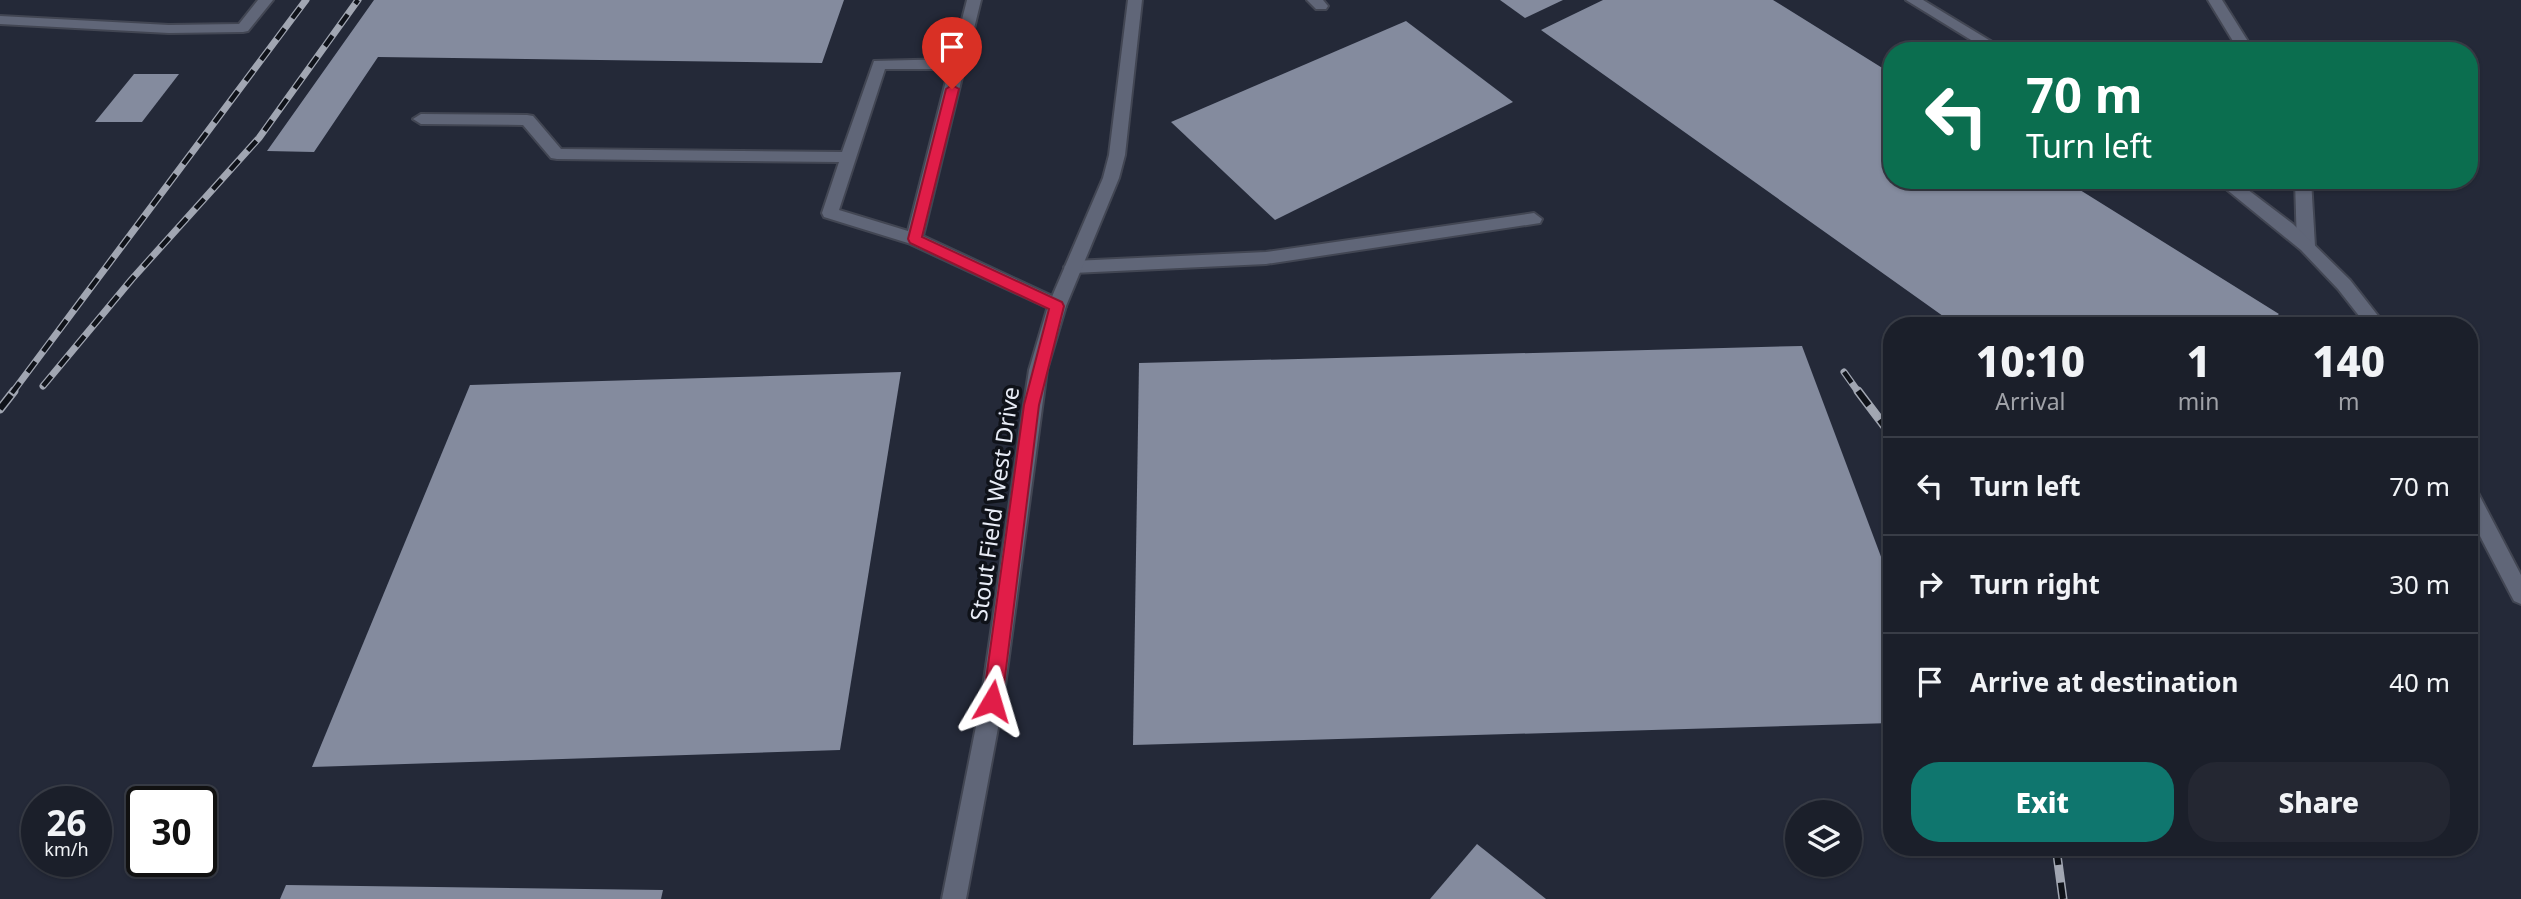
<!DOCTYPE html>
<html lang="en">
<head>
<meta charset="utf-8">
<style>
  body { margin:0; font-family:"Noto Sans",sans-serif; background:#242732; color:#f1f3f6; height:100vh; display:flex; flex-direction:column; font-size:26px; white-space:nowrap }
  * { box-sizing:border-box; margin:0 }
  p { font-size:23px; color:#a0a2a8 }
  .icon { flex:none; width:38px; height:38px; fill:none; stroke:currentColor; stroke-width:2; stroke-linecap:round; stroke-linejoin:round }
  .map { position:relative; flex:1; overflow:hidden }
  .side { position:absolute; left:1883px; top:317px; width:595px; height:539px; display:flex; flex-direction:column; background:#1b1f2a; border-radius:28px; box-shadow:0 2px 5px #0004,0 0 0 2px #393d47 }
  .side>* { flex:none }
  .top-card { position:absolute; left:1883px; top:42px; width:595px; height:147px; border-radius:28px; box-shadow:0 2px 5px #0004,0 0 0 2px #393d47; background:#0b6e4f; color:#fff; overflow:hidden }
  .fabs { position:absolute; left:1785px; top:800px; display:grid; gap:14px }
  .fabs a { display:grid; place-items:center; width:77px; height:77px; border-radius:50%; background:#1b1f2a; box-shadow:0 2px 5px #0004,0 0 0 2px #393d47; font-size:35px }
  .speed { position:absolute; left:21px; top:786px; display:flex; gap:14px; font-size:35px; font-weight:700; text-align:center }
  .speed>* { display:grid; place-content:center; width:91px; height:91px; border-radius:50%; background:#1b1f2a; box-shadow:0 2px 5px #0004,0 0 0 2px #393d47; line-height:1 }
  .speed small { font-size:18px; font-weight:400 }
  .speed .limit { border:4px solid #111; border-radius:10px; background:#fff; color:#111 }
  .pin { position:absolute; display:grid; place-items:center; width:60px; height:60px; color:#fff; margin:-72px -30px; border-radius:50% 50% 50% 0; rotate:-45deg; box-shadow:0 0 7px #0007 }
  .pin .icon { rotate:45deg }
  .me { position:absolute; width:77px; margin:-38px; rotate:7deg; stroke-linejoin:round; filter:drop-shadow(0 0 5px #0008) }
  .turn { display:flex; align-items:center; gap:24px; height:147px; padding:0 28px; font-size:32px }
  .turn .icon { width:91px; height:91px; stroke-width:2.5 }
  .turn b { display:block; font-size:49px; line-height:60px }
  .eta { display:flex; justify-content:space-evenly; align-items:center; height:119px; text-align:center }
  .eta b { font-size:42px; font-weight:800; line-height:49px }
  .button { display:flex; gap:14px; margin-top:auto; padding:14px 28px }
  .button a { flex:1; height:80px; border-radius:28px; background:#0f766e; color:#fff; font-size:28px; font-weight:800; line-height:80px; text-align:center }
  .button a+a { background:#242732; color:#f1f3f6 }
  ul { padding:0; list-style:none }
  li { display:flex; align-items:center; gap:21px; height:98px; padding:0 28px; border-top:2px solid #393d47 }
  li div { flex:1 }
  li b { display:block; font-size:26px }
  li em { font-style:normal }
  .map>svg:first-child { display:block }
</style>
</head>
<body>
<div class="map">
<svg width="2521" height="899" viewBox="0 0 2521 899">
  <rect width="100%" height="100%" fill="#242938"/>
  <!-- building -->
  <g fill="#848b9e">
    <polygon points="374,0 844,0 822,63 378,57 314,152 267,151"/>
    <polygon points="1500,0 1563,0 1525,18"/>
    <polygon points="1603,0 1773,0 1892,74 1892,180 2064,180 2279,314 2264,326 1957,326 1541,30"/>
    <polygon points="1406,21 1513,102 1275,220 1171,122"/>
    <polygon points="2111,46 2129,48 2134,51 2094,51"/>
    <polygon points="134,74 179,74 142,122 95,122"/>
    <polygon points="1802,346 1892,586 1892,723 1133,745 1139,363"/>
    <polygon points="901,372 840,750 312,767 470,385"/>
    <polygon points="1477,844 1546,899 1430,899"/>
    <polygon points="286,885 663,890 661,899 280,899"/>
  </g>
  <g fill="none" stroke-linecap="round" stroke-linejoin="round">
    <defs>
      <g id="service">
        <path d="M967,0H981L923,236L1063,301L1066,306L1063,311L1057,312L908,243L824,217L822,213L839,162L557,159L551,158L523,125L421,124L413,119L421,114L527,115L533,116L561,149L842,152L874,61L952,59ZM885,69H949L908,231L839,210Z"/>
        <polygon points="1307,0 1323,0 1328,6 1326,9 1316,9"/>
        <polygon points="2208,0 2222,0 2254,51 2239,51"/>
        <polygon points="2295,180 2311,180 2315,246 2306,252 2297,246"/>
        <polygon points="1534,213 1542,219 1540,223 1266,264 1073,273 1064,267 1073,261 1266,252"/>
      </g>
      <g id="minor">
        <polygon points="258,0 273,0 248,31 243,32 169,33 0,24 0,16 169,25 239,24"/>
        <polygon points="1128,0 1142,0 1125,155 1119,178 1066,306 1047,370 1003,701 966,899 942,899 981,701 1029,370 1048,306 1103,178 1109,155"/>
        <polygon points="1906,0 1923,0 2007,51 1989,51"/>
        <polygon points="2215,180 2235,180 2293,224 2350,280 2386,326 2367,326 2338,289 2301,250"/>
        <polygon points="2469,487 2476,489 2521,575 2521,604 2514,601 2469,515"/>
      </g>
    </defs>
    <!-- service casing -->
    <use href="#service" stroke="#424653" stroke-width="4"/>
    <!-- minor casing -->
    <use href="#minor" stroke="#424653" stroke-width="4"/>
    <!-- service -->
    <use href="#service" fill="#606678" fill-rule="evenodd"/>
    <!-- minor -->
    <use href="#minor" fill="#606678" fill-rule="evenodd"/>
    <defs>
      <g id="rail-far1">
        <polyline points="1844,372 1859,393"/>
        <polyline points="43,386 132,279 259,138 358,0"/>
        <polyline points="12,393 306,0"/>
      </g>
      <g id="rail">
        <polyline points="1858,391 1892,436"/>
        <polyline points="0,409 14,391"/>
        <polyline points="2056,847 2063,899"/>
      </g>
    </defs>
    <!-- rail-far1 casing -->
    <use href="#rail-far1" stroke="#a1a6b2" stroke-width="7"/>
    <!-- rail casing -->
    <use href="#rail" stroke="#a1a6b2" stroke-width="9"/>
    <!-- rail-far1 -->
    <use href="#rail-far1" stroke="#0f1219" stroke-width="4.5" stroke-dasharray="13" stroke-linecap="butt"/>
    <!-- rail -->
    <use href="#rail" stroke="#0f1219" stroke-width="6" stroke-dasharray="18" stroke-linecap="butt"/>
  </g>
  <!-- route -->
  <polygon fill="#e11d48" stroke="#92132f" stroke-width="2" points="952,85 959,89 922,237 1062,302 1064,306 1039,405 1002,701 999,707 992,709 986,707 983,701 1024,405 1049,309 910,243 908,239 946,89"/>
  <g text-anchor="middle" stroke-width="7" stroke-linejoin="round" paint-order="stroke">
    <!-- street labels -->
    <g font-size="23" fill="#e8ecf6" stroke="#0f1219">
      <text transform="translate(995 504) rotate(-82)" y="8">Stout Field West Drive</text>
    </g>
  </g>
</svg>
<div class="fabs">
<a><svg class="icon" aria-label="layers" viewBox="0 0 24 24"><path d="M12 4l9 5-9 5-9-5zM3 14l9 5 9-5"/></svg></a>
</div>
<div class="speed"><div>26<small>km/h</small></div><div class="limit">30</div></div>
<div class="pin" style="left:952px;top:89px;background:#d93025"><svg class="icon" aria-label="arrive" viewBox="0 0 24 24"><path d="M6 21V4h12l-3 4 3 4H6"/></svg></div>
<svg class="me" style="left:992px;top:701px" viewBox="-20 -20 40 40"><path d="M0-17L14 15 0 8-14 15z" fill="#e11d48" stroke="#fff" stroke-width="4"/></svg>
<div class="top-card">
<div class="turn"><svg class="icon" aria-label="left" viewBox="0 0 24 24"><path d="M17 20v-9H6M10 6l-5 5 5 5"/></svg><div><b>70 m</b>Turn left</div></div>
</div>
<section class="side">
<div class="eta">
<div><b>10:10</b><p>Arrival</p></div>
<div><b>1</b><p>min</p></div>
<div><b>140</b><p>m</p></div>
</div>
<ul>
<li><svg class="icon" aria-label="left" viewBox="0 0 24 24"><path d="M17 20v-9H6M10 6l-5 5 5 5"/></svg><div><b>Turn left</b></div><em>70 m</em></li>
<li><svg class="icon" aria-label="right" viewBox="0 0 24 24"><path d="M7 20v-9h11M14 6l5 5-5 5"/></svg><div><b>Turn right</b></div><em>30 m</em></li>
<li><svg class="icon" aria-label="arrive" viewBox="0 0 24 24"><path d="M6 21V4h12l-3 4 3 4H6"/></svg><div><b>Arrive at destination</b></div><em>40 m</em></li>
</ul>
<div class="button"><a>Exit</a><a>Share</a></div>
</section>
</div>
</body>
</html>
